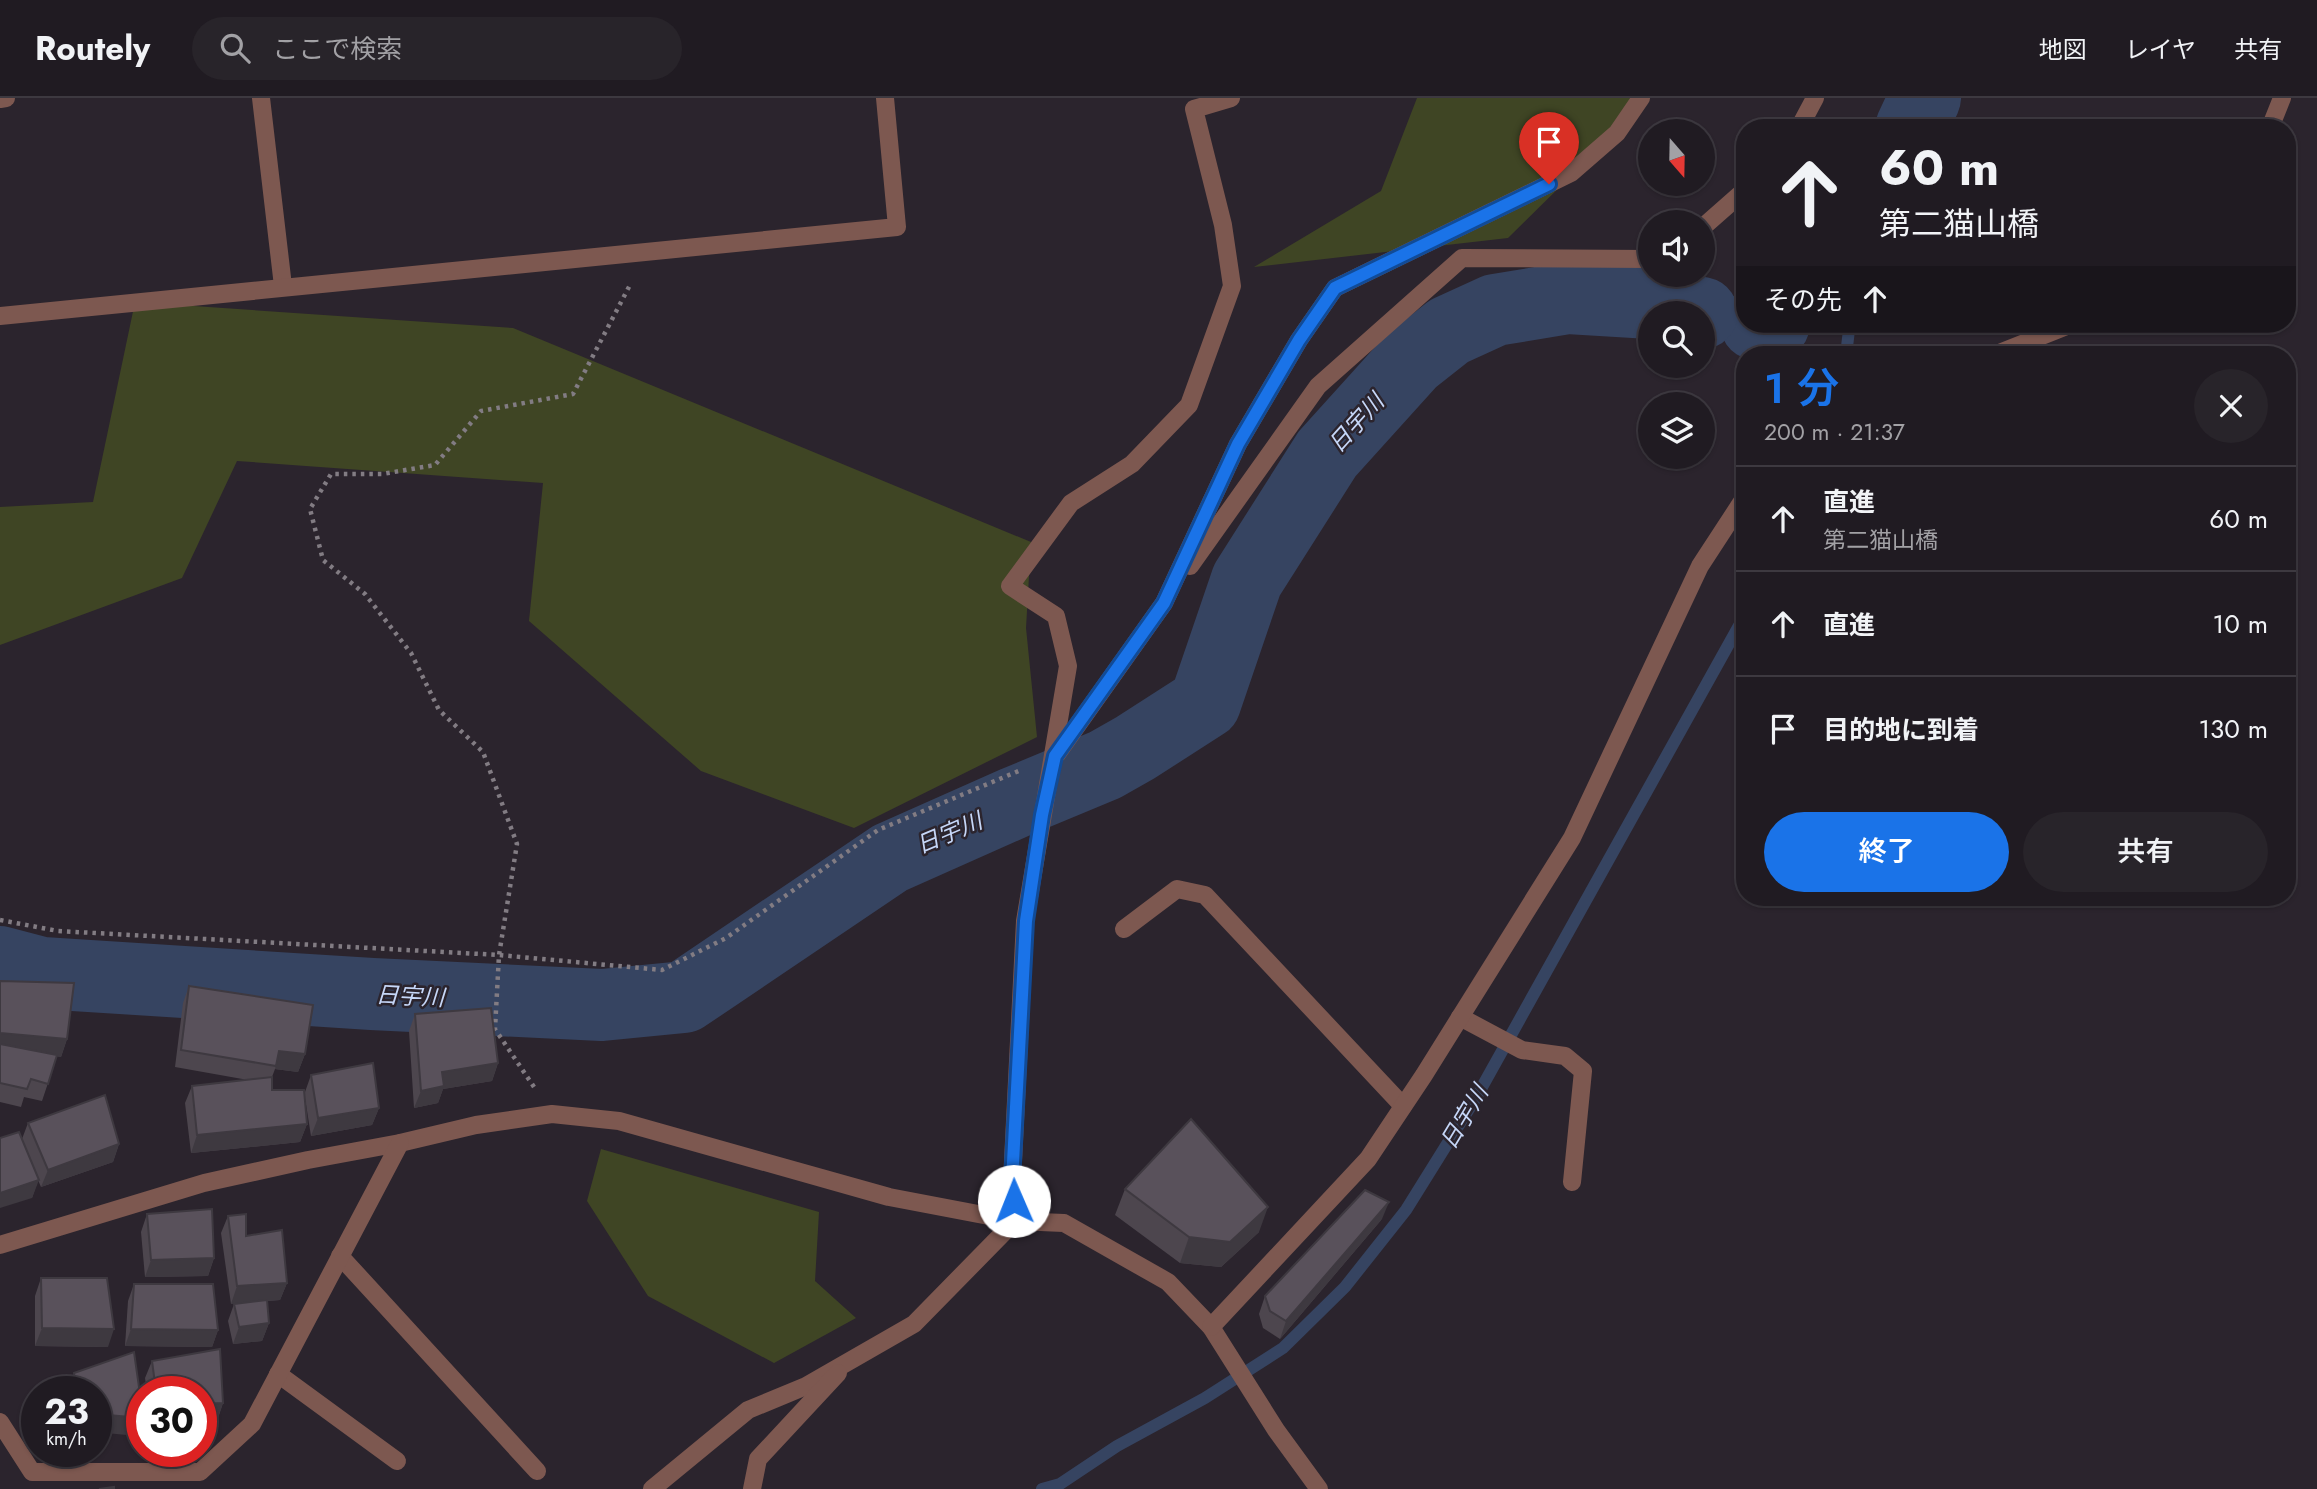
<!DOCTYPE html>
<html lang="ja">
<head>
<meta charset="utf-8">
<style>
  body { margin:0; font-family:Jost,"Noto Sans JP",sans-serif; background:#28242a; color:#f1f3f6; height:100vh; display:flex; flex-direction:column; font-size:26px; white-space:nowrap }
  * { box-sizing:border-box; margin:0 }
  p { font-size:23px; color:#a2a1a5 }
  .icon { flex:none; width:38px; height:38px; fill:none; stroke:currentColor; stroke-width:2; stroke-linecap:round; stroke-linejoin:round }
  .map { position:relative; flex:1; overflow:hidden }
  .sheet { position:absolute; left:1736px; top:248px; width:560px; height:560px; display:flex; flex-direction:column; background:#201b22; border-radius:28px; box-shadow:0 2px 5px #0004,0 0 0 2px #3d3940 }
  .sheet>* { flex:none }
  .hud { position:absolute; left:1736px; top:21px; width:560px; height:214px; border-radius:28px; box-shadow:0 2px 5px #0004,0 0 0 2px #3d3940; background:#201b22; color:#f1f3f6; overflow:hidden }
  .needle { width:46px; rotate:160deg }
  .tools { position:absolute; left:1638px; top:21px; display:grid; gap:14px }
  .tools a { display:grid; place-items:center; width:77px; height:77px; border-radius:50%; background:#201b22; box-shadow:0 2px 5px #0004,0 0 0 2px #3d3940; font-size:35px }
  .speed { position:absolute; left:21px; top:1278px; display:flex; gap:14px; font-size:35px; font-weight:700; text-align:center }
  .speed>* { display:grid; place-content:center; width:91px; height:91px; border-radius:50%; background:#201b22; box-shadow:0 2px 5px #0004,0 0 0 2px #3d3940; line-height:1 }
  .speed small { font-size:18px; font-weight:400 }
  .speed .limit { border:10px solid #d22; background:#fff; color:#111 }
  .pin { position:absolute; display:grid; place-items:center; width:60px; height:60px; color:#fff; margin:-72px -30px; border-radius:50% 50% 50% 0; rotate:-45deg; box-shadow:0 0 7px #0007 }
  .pin .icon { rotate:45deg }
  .me { position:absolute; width:77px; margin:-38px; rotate:359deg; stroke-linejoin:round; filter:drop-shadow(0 0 5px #0008) }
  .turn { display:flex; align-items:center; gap:24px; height:147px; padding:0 28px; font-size:32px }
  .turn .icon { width:91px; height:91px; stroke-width:2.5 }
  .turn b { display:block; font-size:49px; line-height:60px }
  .then { display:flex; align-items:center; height:66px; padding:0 28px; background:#0003; gap:14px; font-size:26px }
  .round { display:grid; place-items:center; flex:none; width:74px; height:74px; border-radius:37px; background:#28242a }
  .head { display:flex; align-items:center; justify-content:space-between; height:119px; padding:0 28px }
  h1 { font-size:42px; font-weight:600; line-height:52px; color:#1a73e8 }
  .cta { display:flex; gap:14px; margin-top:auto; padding:14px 28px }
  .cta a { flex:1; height:80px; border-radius:42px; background:#1a73e8; color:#fff; font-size:28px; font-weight:600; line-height:80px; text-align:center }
  .cta a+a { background:#28242a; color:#f1f3f6 }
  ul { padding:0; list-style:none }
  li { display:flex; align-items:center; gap:21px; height:105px; padding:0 28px; border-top:2px solid #3d3940 }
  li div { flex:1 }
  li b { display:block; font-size:26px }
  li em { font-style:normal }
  header { display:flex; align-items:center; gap:42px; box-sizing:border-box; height:98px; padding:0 35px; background:#201b22; border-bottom:2px solid #3d3940 }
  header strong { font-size:33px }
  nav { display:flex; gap:38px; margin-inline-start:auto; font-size:24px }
  .search { width:490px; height:63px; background:#28242a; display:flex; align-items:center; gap:18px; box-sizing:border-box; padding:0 24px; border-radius:38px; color:#a2a1a5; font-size:26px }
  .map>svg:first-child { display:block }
</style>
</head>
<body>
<header>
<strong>Routely</strong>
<div class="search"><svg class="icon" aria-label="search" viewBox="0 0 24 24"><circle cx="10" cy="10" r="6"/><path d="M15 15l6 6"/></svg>ここで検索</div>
<nav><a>地図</a><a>レイヤ</a><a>共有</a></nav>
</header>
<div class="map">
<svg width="2317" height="1391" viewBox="0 0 2317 1391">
  <rect width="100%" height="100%" fill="#2b242d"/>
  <!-- green -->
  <g fill="#3f4524">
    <polygon points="1417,0 1650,0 1508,140 1254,169 1381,93"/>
    <polygon points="135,204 513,230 1031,444 1026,530 1037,639 854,730 701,673 529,523 543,385 237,363 182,480 0,547 0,409 93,404"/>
    <polygon points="601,1051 819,1114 815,1183 856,1220 774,1265 648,1198 587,1103"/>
  </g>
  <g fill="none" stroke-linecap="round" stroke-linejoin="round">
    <!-- stream -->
    <g stroke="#364461" stroke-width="12">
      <polyline points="1842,226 1849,232 1846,257"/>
      <polyline points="1042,1391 1060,1386 1117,1348 1205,1300 1283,1250 1345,1189 1406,1112 1477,998 1745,517"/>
    </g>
    <!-- river -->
    <g stroke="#364461" stroke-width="72">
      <polyline points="1911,30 1925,0"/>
      <polyline points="1756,226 1767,228 1774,226"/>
      <polyline points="0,864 42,875 372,896 602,907 684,899 890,760 1016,704 1105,667 1135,650 1205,605 1247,482 1327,356 1411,263 1449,233 1495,212 1568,200 1651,205 1702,215"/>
    </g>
    <!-- path -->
    <g stroke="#827c83" stroke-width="4.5" stroke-dasharray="3.5 5" stroke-linecap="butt">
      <polyline points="0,822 58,833 499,857 662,872 726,840 878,732 1021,672"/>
      <polyline points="534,989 495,931 499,857 517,746 483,654 439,612 411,555 365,496 323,462 310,411 331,376 382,376 435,367 481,313 573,296 631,185"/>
    </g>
    <!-- minor -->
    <g stroke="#7d5850" stroke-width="18">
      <polyline points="261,0 283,188"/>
      <polyline points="0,1 6,0"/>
      <polyline points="1799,30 1815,0"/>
      <polyline points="2270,30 2282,0"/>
      <polyline points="1703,129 1745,92"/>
      <polyline points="0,218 897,129 885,0"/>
      <polyline points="1994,257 2072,226"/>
      <polyline points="1190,468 1318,288 1462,160 1650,161"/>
      <polyline points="1057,656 1164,505 1238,346 1299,242 1335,190 1571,75 1617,35 1641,0"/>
      <polyline points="1124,831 1177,791 1205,797 1403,1008"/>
      <polyline points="1460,919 1522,952 1565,958 1583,973 1572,1084"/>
      <polyline points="0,1147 204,1085 308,1062 400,1045 476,1027 552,1016 619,1023 889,1099 1015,1123 1064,1125 1168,1184 1211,1229 1276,1332 1319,1391"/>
      <polyline points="340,1158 537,1373"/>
      <polyline points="1211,1229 1368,1061 1424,977 1572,740 1700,468 1745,399"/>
      <polyline points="278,1276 397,1363"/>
      <polyline points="0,1324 32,1374 200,1374 252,1326 400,1045"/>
      <polyline points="652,1391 748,1312 806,1288 914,1226 1015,1123 1012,1083 1025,823 1068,568 1056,518 1010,488 1071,405 1132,366 1189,307 1232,188 1223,127 1194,11 1231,0"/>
      <polyline points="752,1391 758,1361 838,1275"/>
    </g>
  </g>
  <!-- wall -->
  <g fill="#4d464e">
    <polygon points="0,883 67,941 61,959 57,958 42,1003 24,999 21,1009 0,1004"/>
    <polygon points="189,888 305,956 298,974 275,971 272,979 272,992 305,994 311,977 379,1010 372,1027 311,1038 305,1000 307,1026 300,1044 191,1055 185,1005 192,988 248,982 175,969 183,905"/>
    <polygon points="415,916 498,965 492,983 443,991 438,1005 414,1010 409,933"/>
    <polygon points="28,1025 119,1046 113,1064 41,1089 38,1082 32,1100 22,1041"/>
    <polygon points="1125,1091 1259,1134 1221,1169 1180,1165 1115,1117"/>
    <polygon points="147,1116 214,1160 208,1178 145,1179 141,1134"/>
    <polygon points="228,1118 287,1185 280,1202 267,1203 269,1225 262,1243 233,1246 228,1223 234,1206 237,1205 231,1206 221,1135"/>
    <polygon points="1382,1121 1280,1241 1263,1230 1259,1216 1265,1198"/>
    <polygon points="41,1180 108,1249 35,1248 35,1198"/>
    <polygon points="134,1186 218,1232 212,1249 125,1248 128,1203"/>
    <polygon points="220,1251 223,1305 217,1323 201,1324 201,1293 147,1293 145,1280 152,1263"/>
    <polygon points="74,1275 142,1310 142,1324 137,1338 96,1293 68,1293"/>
  </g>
  <!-- shaded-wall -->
  <g fill="#3e3940">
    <polygon points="0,935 67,941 61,959 0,953"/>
    <polygon points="279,953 305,956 298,974 275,971"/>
    <polygon points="498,965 492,983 443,991 438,1005 414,1010 421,993 442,974"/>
    <polygon points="379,1010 372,1027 311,1038 318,1020"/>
    <polygon points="307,1026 300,1044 191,1055 197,1037"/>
    <polygon points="119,1046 113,1064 41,1089 48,1072"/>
    <polygon points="39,1082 32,1100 0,1110 0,1095"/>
    <polygon points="1389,1104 1382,1121 1280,1241 1286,1223"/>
    <polygon points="1268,1109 1259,1134 1221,1169 1180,1165 1189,1139"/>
    <polygon points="214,1160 208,1178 145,1179 151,1162"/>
    <polygon points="287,1185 280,1202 231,1206 237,1188"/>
    <polygon points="269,1225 262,1243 233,1246 239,1229"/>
    <polygon points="42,1230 114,1231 108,1249 35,1248"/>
    <polygon points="131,1231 218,1232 212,1249 125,1248"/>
    <polygon points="223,1305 217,1323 201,1324 201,1306"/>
    <polygon points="96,1316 142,1320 142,1324 137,1338 96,1334"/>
  </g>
  <!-- building -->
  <g fill="#59515b" stroke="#3e3940" stroke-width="2">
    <polygon points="0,883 74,885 67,941 0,935"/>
    <polygon points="189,888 313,907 305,956 279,953 276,968 181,952"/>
    <polygon points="491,910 498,965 442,974 444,988 421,993 415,916"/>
    <polygon points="0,946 57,957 48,986 31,981 27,991 0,985"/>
    <polygon points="373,965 379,1010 318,1020 311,977"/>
    <polygon points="272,979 272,992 304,992 307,1026 197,1037 192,988"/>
    <polygon points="105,997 119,1046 48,1072 28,1025"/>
    <polygon points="1191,1021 1268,1109 1230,1144 1189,1139 1125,1091"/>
    <polygon points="19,1034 39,1082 0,1095 0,1040"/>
    <polygon points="1365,1092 1389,1104 1286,1223 1270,1213 1265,1198"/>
    <polygon points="212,1111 214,1160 151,1162 147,1116"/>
    <polygon points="246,1116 246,1138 282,1132 287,1185 237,1188 228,1118"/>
    <polygon points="41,1180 107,1180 114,1231 42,1230"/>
    <polygon points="134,1186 213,1186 218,1232 131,1231"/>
    <polygon points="267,1202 269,1225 239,1229 234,1206"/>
    <polygon points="220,1251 223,1305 201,1306 201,1293 156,1293 152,1263"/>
    <polygon points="134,1254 142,1310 142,1320 96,1316 96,1293 76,1293 74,1275"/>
    <polygon points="114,1389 114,1391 99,1391"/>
  </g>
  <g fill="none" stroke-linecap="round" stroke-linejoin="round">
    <defs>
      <polyline id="route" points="1014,1103 1012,1083 1026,823 1042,717 1055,658 1164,505 1238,346 1299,242 1335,190 1549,86"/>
    </defs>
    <!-- route casing -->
    <use href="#route" stroke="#114b97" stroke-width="18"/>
    <!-- route -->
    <use href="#route" stroke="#1a73e8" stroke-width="12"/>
  </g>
  <g text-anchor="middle" stroke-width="5" stroke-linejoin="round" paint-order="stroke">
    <!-- water labels -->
    <g font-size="23" font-style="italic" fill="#c6d7f8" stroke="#2b242d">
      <text transform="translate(1356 325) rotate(-48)" y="8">日宇川</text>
      <text transform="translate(949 735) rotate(-23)" y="8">日宇川</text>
      <text transform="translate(410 898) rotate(3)" y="8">日宇川</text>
      <text transform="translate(1464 1019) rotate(-59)" y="8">日宇川</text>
    </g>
  </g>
</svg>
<div class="tools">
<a><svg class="needle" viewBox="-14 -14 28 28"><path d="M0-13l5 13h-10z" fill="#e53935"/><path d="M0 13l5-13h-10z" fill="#a2a1a5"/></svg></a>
<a><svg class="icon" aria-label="sound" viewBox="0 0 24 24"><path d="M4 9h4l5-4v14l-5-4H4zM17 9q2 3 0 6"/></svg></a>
<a><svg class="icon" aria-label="search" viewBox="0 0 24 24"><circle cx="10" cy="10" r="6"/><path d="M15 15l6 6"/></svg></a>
<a><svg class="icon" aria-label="layers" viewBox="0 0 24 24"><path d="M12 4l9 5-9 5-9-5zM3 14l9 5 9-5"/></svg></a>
</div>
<div class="speed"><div>23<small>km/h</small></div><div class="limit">30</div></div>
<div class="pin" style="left:1549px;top:86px;background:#d93025"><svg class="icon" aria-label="arrive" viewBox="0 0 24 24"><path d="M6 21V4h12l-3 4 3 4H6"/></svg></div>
<svg class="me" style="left:1014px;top:1103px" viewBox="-20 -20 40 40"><circle r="19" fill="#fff"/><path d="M0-13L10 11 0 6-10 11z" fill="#1a73e8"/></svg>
<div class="hud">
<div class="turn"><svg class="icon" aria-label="ahead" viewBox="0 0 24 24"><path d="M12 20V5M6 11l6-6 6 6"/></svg><div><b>60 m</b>第二猫山橋</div></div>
<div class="then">その先<svg class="icon" aria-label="ahead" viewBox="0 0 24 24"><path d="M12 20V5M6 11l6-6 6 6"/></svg></div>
</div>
<section class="sheet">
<div class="head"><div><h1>1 分</h1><p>200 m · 21:37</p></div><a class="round"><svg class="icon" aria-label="close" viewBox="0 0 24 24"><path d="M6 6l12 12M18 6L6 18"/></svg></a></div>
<ul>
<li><svg class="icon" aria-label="ahead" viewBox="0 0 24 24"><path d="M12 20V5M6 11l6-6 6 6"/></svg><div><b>直進</b><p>第二猫山橋</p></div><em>60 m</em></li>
<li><svg class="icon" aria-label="ahead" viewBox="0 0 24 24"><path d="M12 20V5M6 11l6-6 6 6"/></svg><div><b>直進</b></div><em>10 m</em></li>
<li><svg class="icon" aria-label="arrive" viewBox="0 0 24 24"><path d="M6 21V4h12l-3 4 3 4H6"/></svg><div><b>目的地に到着</b></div><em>130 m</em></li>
</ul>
<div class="cta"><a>終了</a><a>共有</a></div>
</section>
</div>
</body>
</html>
